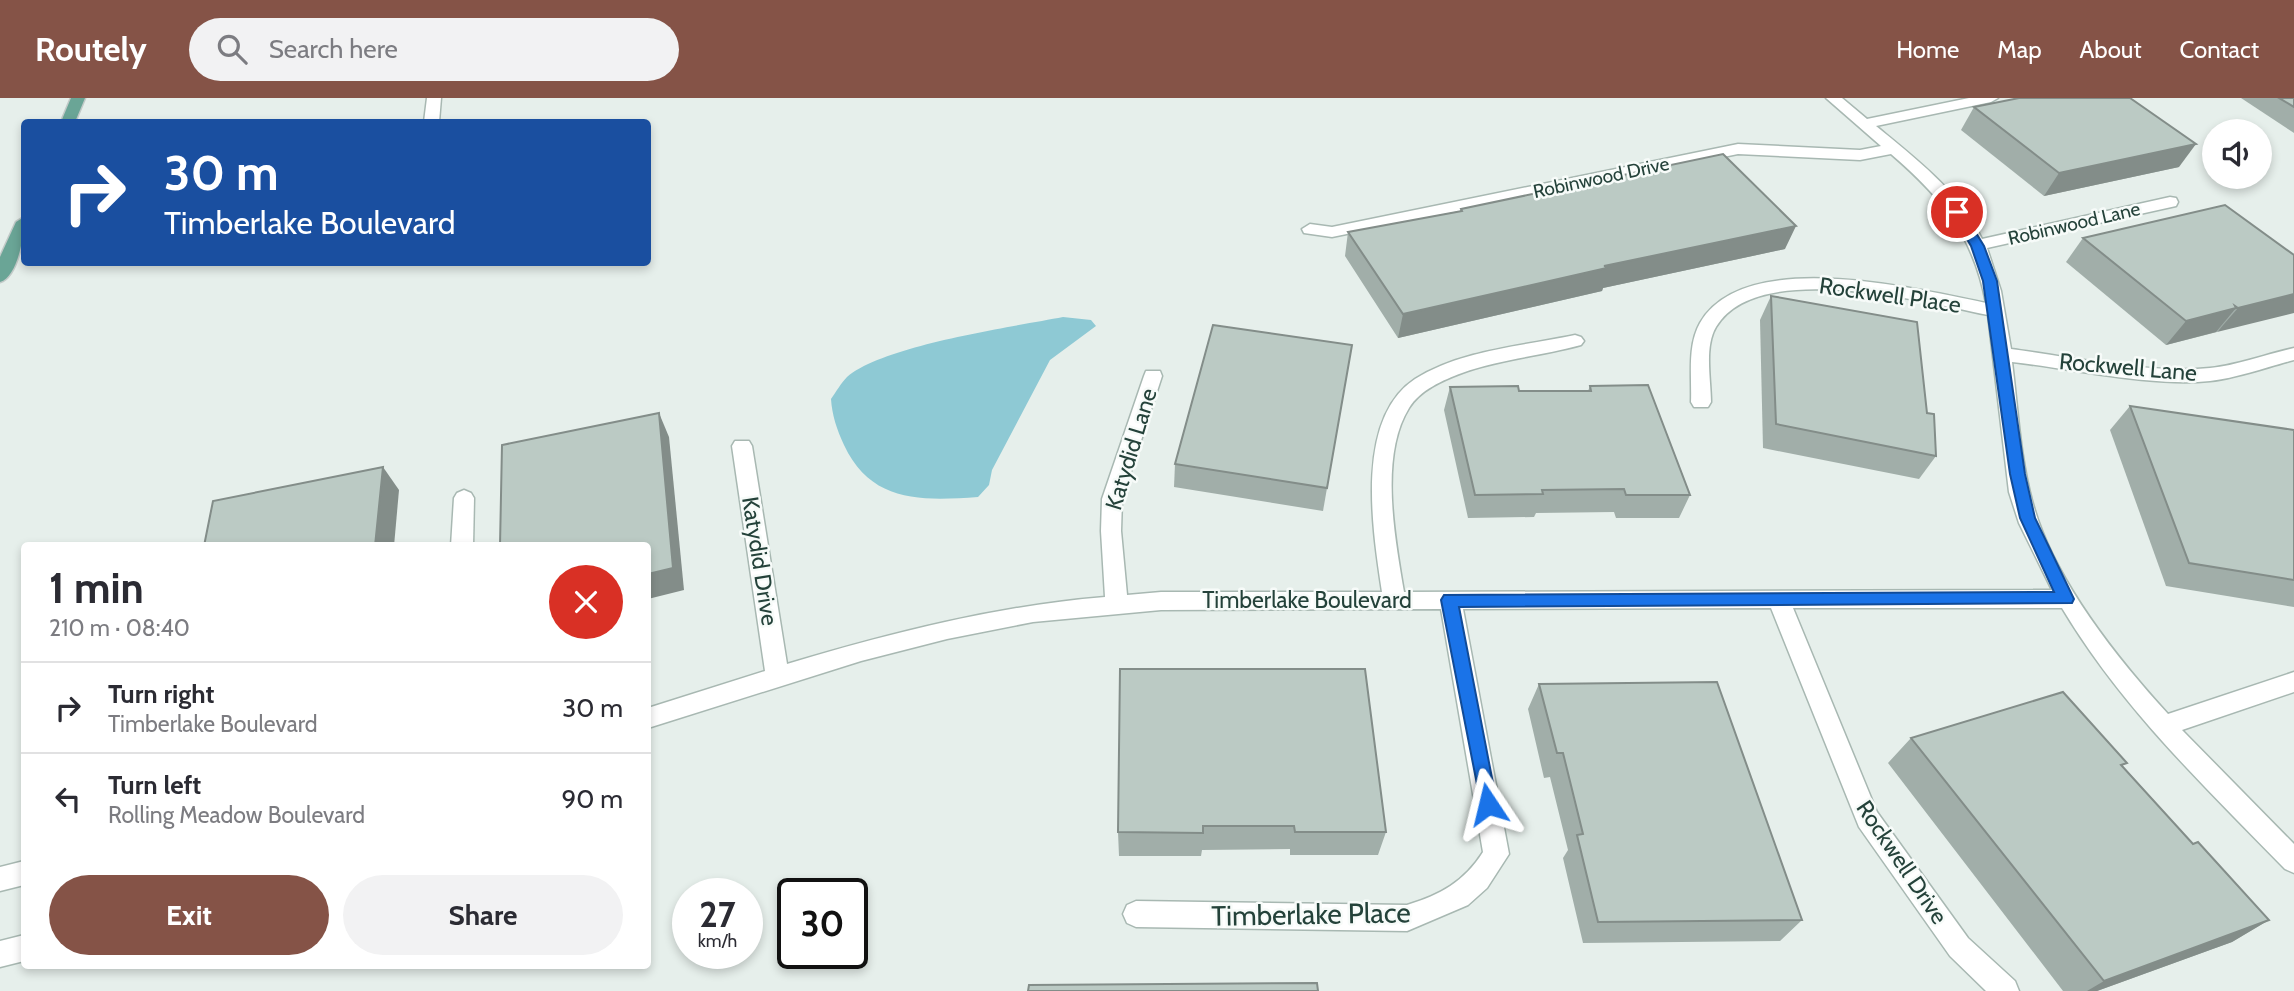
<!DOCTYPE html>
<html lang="en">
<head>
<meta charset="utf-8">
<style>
  body { margin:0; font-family:Cabin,sans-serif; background:#f2f2f3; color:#2b2b33; height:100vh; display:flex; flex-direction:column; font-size:26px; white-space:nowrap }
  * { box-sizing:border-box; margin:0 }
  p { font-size:23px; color:#7c7c81 }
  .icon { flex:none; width:38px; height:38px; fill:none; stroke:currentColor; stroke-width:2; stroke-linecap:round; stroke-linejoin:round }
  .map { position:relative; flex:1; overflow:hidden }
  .side { position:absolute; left:21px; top:444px; width:630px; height:427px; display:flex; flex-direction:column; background:#fff; border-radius:7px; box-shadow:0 4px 10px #0003 }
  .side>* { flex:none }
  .guide { position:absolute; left:21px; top:21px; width:630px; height:147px; border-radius:7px; box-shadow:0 4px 10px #0003; background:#1a4fa0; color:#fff; overflow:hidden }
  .controls { position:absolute; left:2202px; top:21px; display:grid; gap:14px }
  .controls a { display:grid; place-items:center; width:70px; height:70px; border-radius:50%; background:#fff; box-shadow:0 4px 10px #0003; font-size:35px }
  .speed { position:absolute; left:672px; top:780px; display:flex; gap:14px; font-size:35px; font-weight:700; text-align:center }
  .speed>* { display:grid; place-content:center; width:91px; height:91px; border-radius:50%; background:#fff; box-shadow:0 4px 10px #0003; line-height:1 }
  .speed small { font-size:18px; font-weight:400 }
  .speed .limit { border:4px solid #111; border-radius:10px; background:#fff; color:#111 }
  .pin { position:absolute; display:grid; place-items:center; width:60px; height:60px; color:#fff; margin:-30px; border:4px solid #fff; border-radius:50%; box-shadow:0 2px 7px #0007 }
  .me { position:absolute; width:77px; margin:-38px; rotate:350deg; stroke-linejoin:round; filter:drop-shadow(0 0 5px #0008) }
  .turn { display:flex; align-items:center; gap:24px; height:147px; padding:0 28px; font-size:32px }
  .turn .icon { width:91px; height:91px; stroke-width:2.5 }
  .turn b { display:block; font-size:49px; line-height:60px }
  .round { display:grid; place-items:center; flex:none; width:74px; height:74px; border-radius:37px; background:#f2f2f3 }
  .summary { display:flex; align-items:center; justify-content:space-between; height:119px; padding:0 28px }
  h1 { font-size:42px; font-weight:700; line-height:52px }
  .action { display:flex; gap:14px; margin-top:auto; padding:14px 28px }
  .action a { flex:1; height:80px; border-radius:42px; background:#855347; color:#fff; font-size:28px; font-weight:700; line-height:80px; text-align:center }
  .action a+a { background:#f2f2f3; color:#2b2b33 }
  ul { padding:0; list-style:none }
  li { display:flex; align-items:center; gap:21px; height:91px; padding:0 28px; border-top:2px solid #e1e1e2 }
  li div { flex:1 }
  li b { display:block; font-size:26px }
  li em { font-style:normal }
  header { display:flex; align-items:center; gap:42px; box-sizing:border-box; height:98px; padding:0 35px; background:#855347; color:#fff }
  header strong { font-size:33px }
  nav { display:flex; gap:38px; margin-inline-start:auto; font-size:24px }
  .search { width:490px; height:63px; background:#f2f2f3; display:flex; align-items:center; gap:18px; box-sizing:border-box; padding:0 24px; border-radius:38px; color:#7c7c81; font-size:26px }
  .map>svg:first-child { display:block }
</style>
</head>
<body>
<header>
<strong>Routely</strong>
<div class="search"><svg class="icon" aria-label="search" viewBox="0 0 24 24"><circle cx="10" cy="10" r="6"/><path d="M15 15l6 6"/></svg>Search here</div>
<nav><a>Home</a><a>Map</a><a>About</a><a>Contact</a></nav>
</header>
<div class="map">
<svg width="2294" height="893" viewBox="0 0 2294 893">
  <rect width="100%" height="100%" fill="#e6efeb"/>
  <!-- water -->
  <path fill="#8ec9d4" d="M1063,219L1091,222L1096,228L1050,262L992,372L989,387L978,399C922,403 871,405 844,347C837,332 832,317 831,301C836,294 841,285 847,279C884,247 1012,229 1063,219Z"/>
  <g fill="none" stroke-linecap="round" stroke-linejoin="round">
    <defs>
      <g id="minor">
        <polygon points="427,0 441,0 439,24 424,24"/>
        <path d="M1826,0H1842L1867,21L1969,0H1998L1991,4L1876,28C1915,60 1960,94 1982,141L2170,99L2176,100L2178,104L2176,108L1987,150L2001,193L2011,251C2072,259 2149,276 2210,270C2238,267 2267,256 2294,250V262C2267,269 2238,280 2210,283C2151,289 2073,271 2012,264C2018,311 2020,360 2033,406C2054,482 2116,559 2168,616L2294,574V594L2182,632L2294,746V775L2285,771C2205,689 2121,609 2062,510H1793L1877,714L1968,840L2015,883L2019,893H1986L1950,858L1859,729L1771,510L1463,511L1509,756L1487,790L1468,807L1407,833L1136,829L1127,825L1123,816L1127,807L1136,803L1407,807C1440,797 1464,784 1483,754L1441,511L1161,512L1033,524L947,541L861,563L648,630V610L765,573L732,348L735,343H749L752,348L787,566C891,535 996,508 1105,499L1101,433L1102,401L1144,278L1146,273H1160L1162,278L1122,401L1121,433L1127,497L1161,494H1382C1373,434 1354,321 1415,281C1461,252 1523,248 1575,237L1581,239L1584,243L1581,247C1542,258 1500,261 1462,275C1443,282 1420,292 1409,310C1379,358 1395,441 1404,494L2052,492L2019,425L2009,394L1988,217C1924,204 1757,160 1716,229C1704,249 1711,282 1711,304L1708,309H1694L1691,304C1692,278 1687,248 1700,225C1744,148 1917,191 1986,205C1973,137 1942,100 1891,56L1860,62L1738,56L1332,139L1304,135L1302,131L1310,126L1332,129L1738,46L1860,52L1881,48Z"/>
        <polygon points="464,392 471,395 474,400 473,448 451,448 454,400 457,395"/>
        <polygon points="24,763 24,787 0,793 0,769"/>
        <polygon points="24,837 24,863 0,869 0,843"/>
      </g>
      <g id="major">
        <polygon points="71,0 85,0 75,24 61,24"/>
        <path d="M24,119C25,135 18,179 0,184V159L16,124Z"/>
      </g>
    </defs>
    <!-- minor casing -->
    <use href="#minor" stroke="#a8b8b2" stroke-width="3"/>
    <!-- major casing -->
    <use href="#major" stroke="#c2cac8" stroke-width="3"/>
    <!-- minor -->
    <use href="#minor" fill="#fff" fill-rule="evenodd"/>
    <!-- major -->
    <use href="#major" fill="#6aa596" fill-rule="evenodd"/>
  </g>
  <!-- wall -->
  <g fill="#a1aea9">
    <polygon points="2241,0 2294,0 2294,35"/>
    <polygon points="1974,9 2179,69 2044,98 1961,32"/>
    <polygon points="1461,111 1785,151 1603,190 1602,193 1398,240 1345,158 1348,134 1460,113"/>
    <polygon points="2083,140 2294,157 2217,234 2166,247 2066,164"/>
    <polygon points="1771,198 1927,315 1936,358 1919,381 1763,350 1760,222"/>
    <polygon points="1352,247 1323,413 1174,389 1175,366"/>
    <polygon points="1590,288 1690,397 1679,420 1616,420 1614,414 1536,415 1534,419 1468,420 1444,312 1450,289 1519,293 1588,293"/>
    <polygon points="2130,308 2294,332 2294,509 2166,488 2110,332"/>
    <polygon points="1120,571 1386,734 1378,757 1290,757 1290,751 1202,752 1201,758 1119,758 1118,734"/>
    <polygon points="1539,586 1802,822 1780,843 1583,845 1563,760 1568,752 1550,679 1544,680 1528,611"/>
    <polygon points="1911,640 2123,668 2193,746 2269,822 2232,844 2097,893 2063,893 1888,665"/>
  </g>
  <!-- shaded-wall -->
  <g fill="#838d89">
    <polygon points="2196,46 2179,69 2044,98 2059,75"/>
    <polygon points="1796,128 1785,151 1603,190 1602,193 1398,240 1403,216 1604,168"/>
    <polygon points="2294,196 2294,215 2217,234 2238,210"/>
    <polygon points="2236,210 2216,234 2166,247 2186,223"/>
    <polygon points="659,315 669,339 684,492 648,501 648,476"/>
    <polygon points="383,369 399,392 394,448 375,448"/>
    <polygon points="2269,822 2232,844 2097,893 2087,893 2104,883"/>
  </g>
  <!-- building -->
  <g fill="#bbcac4" stroke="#838d89" stroke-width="2">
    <polygon points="2019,0 2130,0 2196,46 2059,75 1974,9"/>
    <polygon points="2279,0 2294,0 2294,9"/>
    <polygon points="1723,56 1796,128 1604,168 1611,169 1403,216 1348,134 1462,113 1461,111"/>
    <polygon points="2225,107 2294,157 2294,196 2238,210 2235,208 2236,210 2186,223 2083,140"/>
    <polygon points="1771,198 1917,224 1927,315 1934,316 1936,358 1776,326"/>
    <polygon points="1213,227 1352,247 1327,390 1175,366"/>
    <polygon points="1648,287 1690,397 1626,397 1624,391 1542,392 1543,396 1475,397 1450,289 1518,288 1519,293 1591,293 1590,288"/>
    <polygon points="2130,308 2294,332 2294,482 2189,465"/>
    <polygon points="659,315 673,470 648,476 648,448 500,448 502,347"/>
    <polygon points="383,369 375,448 204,448 213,403"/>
    <polygon points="1120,571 1365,571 1386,734 1295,734 1294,728 1203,728 1203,735 1118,734"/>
    <polygon points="1717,584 1802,822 1598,824 1577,737 1583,736 1563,655 1557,655 1539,586"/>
    <polygon points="2063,594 2127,665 2121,667 2193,746 2198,744 2269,822 2104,883 1911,640"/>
    <polygon points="1317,885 1318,893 1028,893 1029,887"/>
  </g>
  <!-- route -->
  <polygon fill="#1a73e8" stroke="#114b97" stroke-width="2" points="1957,110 1962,112 1984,148 1997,183 2025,376 2035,420 2074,501 2072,505 1459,509 1497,706 1495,712 1488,715 1482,712 1441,502 1444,497 2054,494 2020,420 2010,376 1983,183 1971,148 1951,114"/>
  <g text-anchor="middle" stroke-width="5" stroke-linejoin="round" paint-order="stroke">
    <!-- far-street labels -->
    <g font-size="19" fill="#24423a" stroke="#f7fbf9">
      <text transform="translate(1601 79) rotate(-12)" y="7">Robinwood Drive</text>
      <text transform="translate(2074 125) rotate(-13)" y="7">Robinwood Lane</text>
    </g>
    <!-- street labels -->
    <g font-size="23" fill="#24423a" stroke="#f7fbf9">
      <text transform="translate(1890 197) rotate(8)" y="8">Rockwell Place</text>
      <text transform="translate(2128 269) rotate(5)" y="8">Rockwell Lane</text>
      <text transform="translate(1131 351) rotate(-73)" y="8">Katydid Lane</text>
      <text transform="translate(760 463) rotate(81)" y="8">Katydid Drive</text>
      <text x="1307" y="510">Timberlake Boulevard</text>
      <text transform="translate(1902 764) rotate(56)" y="8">Rockwell Drive</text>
    </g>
    <!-- near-street labels -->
    <g font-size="28" fill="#24423a" stroke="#f7fbf9">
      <text transform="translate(1311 816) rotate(-1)" y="10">Timberlake Place</text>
    </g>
  </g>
</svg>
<div class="controls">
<a><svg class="icon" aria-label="sound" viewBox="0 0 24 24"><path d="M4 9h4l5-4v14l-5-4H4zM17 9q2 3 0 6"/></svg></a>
</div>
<div class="speed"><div>27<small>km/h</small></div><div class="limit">30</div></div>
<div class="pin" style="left:1957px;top:114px;background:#d93025"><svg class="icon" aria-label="arrive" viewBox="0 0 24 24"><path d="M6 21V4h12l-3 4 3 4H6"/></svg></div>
<svg class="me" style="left:1488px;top:706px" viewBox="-20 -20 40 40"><path d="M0-17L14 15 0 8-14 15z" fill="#1a73e8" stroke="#fff" stroke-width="4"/></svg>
<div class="guide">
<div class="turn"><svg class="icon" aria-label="right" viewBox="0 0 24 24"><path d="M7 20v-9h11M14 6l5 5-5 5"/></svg><div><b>30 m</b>Timberlake Boulevard</div></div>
</div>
<section class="side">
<div class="summary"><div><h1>1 min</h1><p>210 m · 08:40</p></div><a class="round" style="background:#d93025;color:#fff"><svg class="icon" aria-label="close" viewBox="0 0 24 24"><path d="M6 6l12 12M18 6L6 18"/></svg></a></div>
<ul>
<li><svg class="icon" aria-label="right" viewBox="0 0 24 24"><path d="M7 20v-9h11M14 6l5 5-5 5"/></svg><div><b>Turn right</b><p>Timberlake Boulevard</p></div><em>30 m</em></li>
<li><svg class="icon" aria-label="left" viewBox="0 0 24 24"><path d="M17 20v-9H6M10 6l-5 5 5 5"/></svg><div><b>Turn left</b><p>Rolling Meadow Boulevard</p></div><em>90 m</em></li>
</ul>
<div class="action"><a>Exit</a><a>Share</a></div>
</section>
</div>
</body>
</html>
